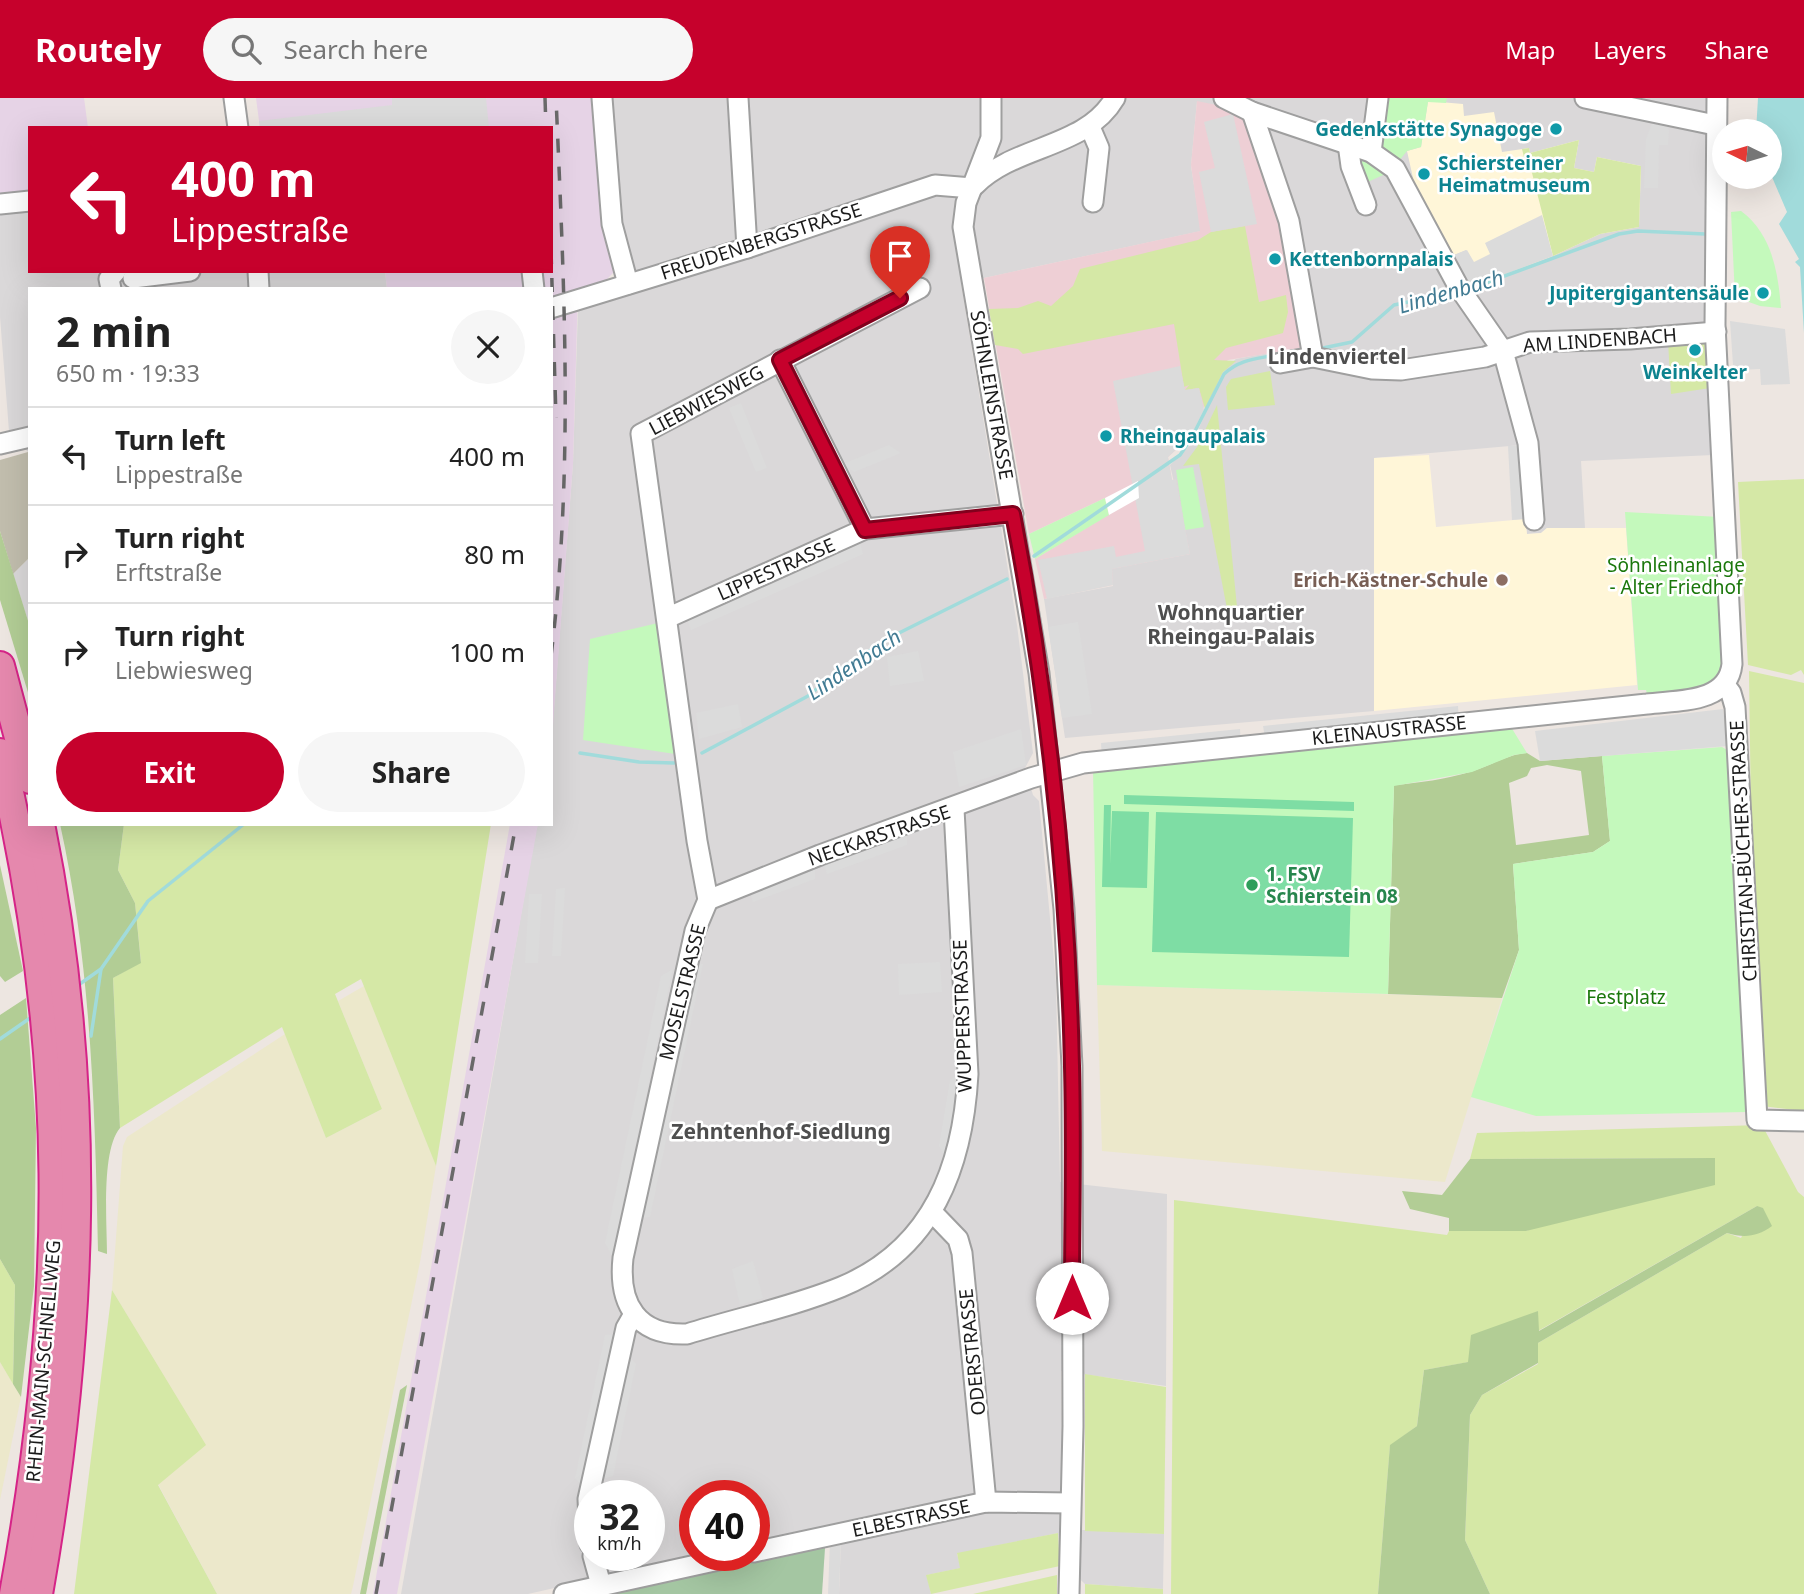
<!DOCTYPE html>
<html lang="en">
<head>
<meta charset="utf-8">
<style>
  body { margin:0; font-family:"Noto Sans",sans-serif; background:#f6f6f6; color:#222; height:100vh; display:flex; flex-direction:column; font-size:26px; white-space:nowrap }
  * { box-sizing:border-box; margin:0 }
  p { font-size:23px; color:#767676 }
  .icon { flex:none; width:38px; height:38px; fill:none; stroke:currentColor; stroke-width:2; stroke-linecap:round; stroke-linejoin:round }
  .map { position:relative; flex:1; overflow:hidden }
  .panel { position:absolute; left:28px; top:189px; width:525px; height:539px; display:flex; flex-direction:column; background:#fff; border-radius:0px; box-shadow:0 7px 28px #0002 }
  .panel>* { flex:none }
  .top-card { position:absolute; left:28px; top:28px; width:525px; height:147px; border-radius:0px; box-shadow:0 7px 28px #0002; background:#c6012c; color:#fff; overflow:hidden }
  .needle { width:46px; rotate:275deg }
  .fabs { position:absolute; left:1712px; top:21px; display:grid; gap:14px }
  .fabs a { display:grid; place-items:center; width:70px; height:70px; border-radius:50%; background:#fff; box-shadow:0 7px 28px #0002; font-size:35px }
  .speed { position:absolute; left:574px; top:1382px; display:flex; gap:14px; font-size:35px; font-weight:700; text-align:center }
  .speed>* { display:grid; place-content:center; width:91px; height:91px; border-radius:50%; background:#fff; box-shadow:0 7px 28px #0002; line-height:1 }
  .speed small { font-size:18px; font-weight:400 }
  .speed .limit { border:10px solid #d22; background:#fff; color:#111 }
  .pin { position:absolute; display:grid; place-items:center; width:60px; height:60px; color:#fff; margin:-72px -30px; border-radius:50% 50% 50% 0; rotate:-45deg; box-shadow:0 0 7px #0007 }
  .pin .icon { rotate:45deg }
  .me { position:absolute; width:77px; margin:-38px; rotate:0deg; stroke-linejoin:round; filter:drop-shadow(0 0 5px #0008) }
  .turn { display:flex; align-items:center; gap:24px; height:147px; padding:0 28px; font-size:32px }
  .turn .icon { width:91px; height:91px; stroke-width:2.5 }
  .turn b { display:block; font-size:49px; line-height:60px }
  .round { display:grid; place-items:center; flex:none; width:74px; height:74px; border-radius:37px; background:#f6f6f6 }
  .head { display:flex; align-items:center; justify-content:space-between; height:119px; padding:0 28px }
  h1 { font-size:42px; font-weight:700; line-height:52px }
  .action { display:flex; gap:14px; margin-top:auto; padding:14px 28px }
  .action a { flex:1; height:80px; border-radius:42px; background:#c6012c; color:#fff; font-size:28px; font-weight:700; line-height:80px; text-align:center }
  .action a+a { background:#f6f6f6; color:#222 }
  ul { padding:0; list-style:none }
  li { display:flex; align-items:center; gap:21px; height:98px; padding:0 28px; border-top:2px solid #e0e0e0 }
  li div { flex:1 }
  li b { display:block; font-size:26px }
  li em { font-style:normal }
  header { display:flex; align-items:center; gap:42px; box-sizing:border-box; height:98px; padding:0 35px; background:#c6012c; color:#fff }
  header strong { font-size:33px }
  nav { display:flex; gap:38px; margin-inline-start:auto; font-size:24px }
  .search { width:490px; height:63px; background:#f6f6f6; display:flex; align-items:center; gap:18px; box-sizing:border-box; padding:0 24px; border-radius:38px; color:#767676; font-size:26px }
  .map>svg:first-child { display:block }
</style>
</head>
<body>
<header>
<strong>Routely</strong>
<div class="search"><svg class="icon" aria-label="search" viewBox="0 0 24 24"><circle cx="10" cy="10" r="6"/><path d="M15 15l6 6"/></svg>Search here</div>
<nav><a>Map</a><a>Layers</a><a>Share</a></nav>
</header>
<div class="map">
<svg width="1804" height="1496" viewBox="0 0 1804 1496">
  <rect width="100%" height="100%" fill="#ede6e1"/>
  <!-- residential -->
  <g fill="#dad8d9" fill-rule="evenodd">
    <path d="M597,0H1709L1713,357L1581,363L1585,430H1547L1541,435L1527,436L1521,347L1374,360V613L1065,640L1044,501L1113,488L1111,471L1190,456L1170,367L1193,344L1223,274L1229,267L1236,261L1301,249L1197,3L1191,68L1201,133L961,185L1017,527L1033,655L1025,670L1033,697L1039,703L1056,884L1060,1084L1167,1096L1166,1288L1061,1273L1063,1431L1164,1436L1163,1491L1085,1486L1063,1465L1058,1435L957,1456L961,1470L927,1477L931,1496H839L841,1441L754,1445V1398H695V1458L528,1496H401L537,726H551V648L573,366L578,211L622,198ZM590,1398H649V1458H590Z"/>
    <polygon points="30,108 30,173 385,173 387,191 30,191 30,362 28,354 9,333 0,219 0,112"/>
    <polygon points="30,459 30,529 13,476"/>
  </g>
  <!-- commercial -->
  <polygon fill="#eecfd5" points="1197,3 1231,10 1240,14 1249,28 1280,119 1301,250 1228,262 1222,268 1191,338 1168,359 1172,382 1176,381 1190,456 1112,471 1113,487 1044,501 1035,461 1108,417 1105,400 1029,436 984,180 1200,133 1191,67"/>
  <!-- industrial -->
  <g fill="#e6d3e6">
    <polygon points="0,0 84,0 88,30 30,30 30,93 0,97"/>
    <polygon points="256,0 597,0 616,172 606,182 578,191 573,366 551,654 551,191 541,191 539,173 551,173 551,30 260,30"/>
    <polygon points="385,173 524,173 525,191 387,191"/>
    <polygon points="510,726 538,726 397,1496 373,1496"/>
  </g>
  <!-- education -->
  <g fill="#fff6d8">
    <polygon points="1428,3 1463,6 1464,18 1494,14 1502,54 1529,50 1530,55 1579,42 1574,70 1594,74 1597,59 1641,68 1639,129 1600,136 1553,158 1482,185 1466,152 1454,157 1431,115 1427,116 1415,89 1407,53 1421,49"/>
    <polygon points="1429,357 1436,429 1525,421 1527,436 1541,435 1547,430 1626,430 1637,587 1374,613 1374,360"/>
  </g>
  <!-- construction -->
  <polygon fill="#c1bdad" points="28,354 30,459 13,476 0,433 0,362"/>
  <!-- farmland -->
  <g fill="#ece8cb">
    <polygon points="1097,887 1502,900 1445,1084 1102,1053"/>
    <polygon points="364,888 436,1068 420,1164 353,1488 351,1496 217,1496 158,1386 205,1347 112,1192 123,1048 127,1039 285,936 326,1040 382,1011 338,903"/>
    <polygon points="0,1264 21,1299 0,1402"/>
  </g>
  <!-- grass -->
  <g fill="#d5e8a6">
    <polygon points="1579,42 1574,70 1594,74 1597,59 1641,68 1639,129 1600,136 1553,158 1531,71 1527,71 1522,51 1529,50 1530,55"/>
    <polygon points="1245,128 1259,204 1286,197 1288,214 1283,235 1226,250 1214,262 1236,263 1223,274 1205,311 1199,290 1185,292 1189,287 1184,289 1174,226 1023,256 1018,251 995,247 989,211 1018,210 1038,203 1051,208 1073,188 1080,171 1198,142 1211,134"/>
    <polygon points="1708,237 1710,290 1671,296 1668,243"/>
    <polygon points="1270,273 1275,307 1228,312 1226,289 1231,281"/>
    <polygon points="1217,307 1238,519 1229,521 1199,366 1183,368 1197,349"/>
    <polygon points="1804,381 1804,577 1801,572 1791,577 1748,567 1738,384"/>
    <polygon points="1749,573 1804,585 1804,1013 1762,1008 1752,791"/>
    <polygon points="124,726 491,726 436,1068 361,881 335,896 382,1011 326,1040 282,929 120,1030 113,880 141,864 135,805 118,772"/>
    <polygon points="1762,1027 1798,1094 1804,1099 1804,1496 1490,1496 1465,1442 1470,1317 1482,1297 1538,1266 1538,1245 1727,1135 1741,1140 1757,1108 1538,1233 1538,1213 1469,1264 1424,1272 1417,1328 1390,1348 1378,1496 1171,1496 1174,1102 1447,1137 1449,1133 1526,1133 1715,1060 1470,1061 1477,1035"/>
    <polygon points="0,1161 15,1187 13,1286 0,1264"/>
    <polygon points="112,1192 206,1347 158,1387 217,1496 74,1496"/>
    <polygon points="1085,1276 1166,1289 1164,1436 1085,1433"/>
    <polygon points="1058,1435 1060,1468 931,1496 926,1477 960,1470 957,1455"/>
    <polygon points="1057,1477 1057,1496 973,1496"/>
    <polygon points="1085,1486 1163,1491 1163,1496 1085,1496"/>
  </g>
  <!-- forest -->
  <g fill="#b2cd95" fill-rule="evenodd">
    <polygon points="0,433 30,529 30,601 0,502"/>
    <path d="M1527,655L1540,663L1602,658L1610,743L1593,754L1513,766L1519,852L1502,900L1388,896L1394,687C1420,685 1445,681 1470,674C1490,668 1506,657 1527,655ZM1547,667L1581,673L1589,737L1516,747L1509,685L1527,678L1531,670Z"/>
    <path d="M60,726H124L118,772L135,805L141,865L113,880L120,1030C101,1052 107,1126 107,1156L98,1153C95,1010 91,866 60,726Z"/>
    <polygon points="0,767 23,873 5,884 0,878"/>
    <polygon points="26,900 36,1030 34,1188 21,1299 13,1286 15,1187 0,1161 0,917"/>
    <polygon points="1715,1060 1715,1087 1526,1133 1449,1133 1449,1120 1410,1111 1402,1093 1442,1097 1470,1061"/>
    <path d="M1757,1108L1763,1110L1772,1128C1757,1139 1744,1140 1727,1135L1538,1245V1265L1482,1297L1470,1317L1465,1442L1490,1496H1378L1390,1347L1417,1328L1424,1272L1468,1264L1471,1237L1538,1213L1539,1233Z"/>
    <polygon points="407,1287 366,1496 360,1496 400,1292"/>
  </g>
  <!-- cemetery -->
  <polygon fill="#a4c6a2" points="820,1445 825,1450 822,1496 614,1496 620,1489"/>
  <!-- park -->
  <g fill="#c4f9bc">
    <polygon points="1383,0 1447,0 1446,5 1428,4 1421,49 1407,53 1390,74 1363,86 1354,63 1371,60"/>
    <path d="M1741,113C1772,136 1778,174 1781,210L1760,208L1735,199L1731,114Z"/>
    <polygon points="1193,369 1204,429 1185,432 1176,372"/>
    <polygon points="1105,400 1109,417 1035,461 1029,436"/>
    <path d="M1625,414L1720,419C1722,453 1739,575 1706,591C1691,598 1665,597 1648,599L1646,592H1638Z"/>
    <polygon points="658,525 675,656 583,642 590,541"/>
    <polygon points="1511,629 1527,655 1514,657 1472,674 1394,688 1388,896 1097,887 1093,671"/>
    <polygon points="1722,649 1730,654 1747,1014 1536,1018 1471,999 1519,852 1513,766 1593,754 1610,743 1602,658"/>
  </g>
  <!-- pitch -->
  <g fill="#7edda4">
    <polygon points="1124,697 1354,704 1354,713 1124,706"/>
    <polygon points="1104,707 1111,707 1110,766 1112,713 1149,714 1147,790 1102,789"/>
    <polygon points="1156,714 1353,720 1349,859 1152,854"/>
  </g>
  <!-- parking -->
  <g fill="#dbdbdb">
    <polygon points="392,0 486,0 489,30 260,30 259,23 392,7"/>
    <polygon points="1233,16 1257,126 1211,134 1199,74 1215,70 1204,24"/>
    <polygon points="1652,25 1666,27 1669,32 1668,47 1659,47 1658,90 1644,90 1646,41"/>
    <polygon points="1542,117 1553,158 1482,185 1484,192 1476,198 1454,157 1467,152 1474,164 1490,156 1485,145"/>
    <polygon points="1730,223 1785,231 1790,286 1761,287 1760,271 1741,272 1740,269 1733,267"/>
    <polygon points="1180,268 1185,292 1199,290 1204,312 1191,338 1168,359 1172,382 1176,381 1190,456 1112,471 1113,487 1047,501 1038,462 1114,448 1116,459 1145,453 1113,283"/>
    <polygon points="741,305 767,370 756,374 729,310"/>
    <polygon points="889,347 901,355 854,374 843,366"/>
    <polygon points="1522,347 1525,421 1512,422 1508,348"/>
    <polygon points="860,445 863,456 691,532 687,520"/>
    <polygon points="1078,524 1092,616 1062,620 1048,529"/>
    <polygon points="918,553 924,583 890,588 887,559"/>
    <polygon points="738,606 742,629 699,641 696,615"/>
    <polygon points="1458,608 1459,625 1266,645 1263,628"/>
    <polygon points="1723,611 1728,648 1540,663 1535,633"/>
    <polygon points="1021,631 1026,667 959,689 953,654"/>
    <polygon points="1240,631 1241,648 1102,661 1101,645"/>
    <polygon points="907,737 907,747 827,776 824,766"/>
    <polygon points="815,770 815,781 753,804 750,794"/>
    <polygon points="565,790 561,858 552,858 556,791"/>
    <polygon points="529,796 542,796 538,865 525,865"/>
    <polygon points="693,864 703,866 650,1119 639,1120"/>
    <polygon points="940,864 942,894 899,897 898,866"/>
    <polygon points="673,871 612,1158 605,1145 661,878"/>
    <polygon points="959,975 955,1023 945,1059 939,1048 950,982"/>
    <polygon points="753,1163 763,1200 740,1207 732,1171"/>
    <polygon points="617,1236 583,1389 575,1380 605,1237"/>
    <polygon points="629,1259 636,1266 613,1378 602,1381"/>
    <polygon points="841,1441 839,1496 828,1496 830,1443"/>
  </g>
  <!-- water -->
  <polygon fill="#a1dbdb" points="1758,0 1804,0 1804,235 1800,169 1795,164 1799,161 1779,126 1787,114 1769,72 1769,33 1756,33"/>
  <!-- pier -->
  <polygon fill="#fff" points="1138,383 1139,400 1109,417 1105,400"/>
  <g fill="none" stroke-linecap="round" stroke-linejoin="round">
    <!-- stream -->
    <g stroke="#a1dbdb" stroke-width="3.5">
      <polyline points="1469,191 1619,136 1638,133 1705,136"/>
      <polyline points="1318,251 1352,244 1394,207 1455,194"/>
      <path d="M1034,458L1180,357L1191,341L1224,276C1240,261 1256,261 1276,257"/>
      <polyline points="580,655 639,664 674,665"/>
      <polyline points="702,655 808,598 842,570 895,537 1007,481"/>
      <polyline points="77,888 101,871 148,803 244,726"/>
      <polyline points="91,938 101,871"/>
      <polyline points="0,941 33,918"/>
    </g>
    <defs>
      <g id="minor">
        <polyline points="234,0 238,30"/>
        <polyline points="602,0 612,126 628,186"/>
        <polyline points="738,0 747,150"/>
        <polyline points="991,0 991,40 966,105 963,129 1039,575 1064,811 1072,968 1073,1328 1069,1496"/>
        <polyline points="1224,0 1252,14 1371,54 1395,71 1458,188 1503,253 1528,345 1534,422"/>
        <polyline points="1585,0 1715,27"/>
        <polyline points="1252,14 1289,123 1313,259"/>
        <polyline points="1090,29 1099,50 1093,104"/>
        <polyline points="1348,46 1351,68 1366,107"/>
        <polyline points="1371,54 1378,0"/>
        <path d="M975,87C1016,46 1085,51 1115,0"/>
        <polyline points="0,106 30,103"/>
        <polyline points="258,173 259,191"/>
        <polyline points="532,173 534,191"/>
        <polyline points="133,180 190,173"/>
        <path d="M920,190L641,336L697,743L708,802L695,833L623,1160C618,1207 638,1238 687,1236C738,1220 792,1209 841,1189C933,1151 963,1068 968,976L954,711"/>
        <polyline points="111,191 109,181 116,173"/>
        <polyline points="551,210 747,150 935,87 972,90"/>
        <polyline points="780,262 865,431"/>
        <polyline points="1280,265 1313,259 1372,271 1401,272 1485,259 1530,244 1630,241 1716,234"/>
        <polyline points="0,346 30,339"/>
        <polyline points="667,520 865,431 1013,416"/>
        <polyline points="1725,587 1731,595 1735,609 1757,1022 1804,1023"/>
        <path d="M708,802L820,757L1031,680L1083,665L1647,606C1677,602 1728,606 1732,566L1715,227L1717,0"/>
        <polyline points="932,1114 958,1141 962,1155 986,1404"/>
        <polyline points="590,1446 588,1401 626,1230 634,1216"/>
        <polyline points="754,1454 986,1404 1070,1405"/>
        <polyline points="593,1458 601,1487"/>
        <polyline points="564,1496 737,1458"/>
      </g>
      <g id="highway">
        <polyline points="0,568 30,681"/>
        <path d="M0,655C70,948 68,1201 14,1496"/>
        <path d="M38,1496C84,1234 93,988 40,726"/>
      </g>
    </defs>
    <!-- minor casing -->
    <use href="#minor" stroke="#9f9f9f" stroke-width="23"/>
    <!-- highway casing -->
    <use href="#highway" stroke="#d52487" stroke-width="32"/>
    <!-- minor -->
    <use href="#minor" stroke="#fff" stroke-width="19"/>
    <!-- highway -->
    <use href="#highway" stroke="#e588ad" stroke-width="28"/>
    <!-- rail -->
    <g stroke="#696969" stroke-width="3.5" stroke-dasharray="14 14" stroke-linecap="butt">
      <polyline points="545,0 546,30"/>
      <polyline points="551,152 556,320"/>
      <path d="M551,558C574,372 564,186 556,0"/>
      <polyline points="376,1496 516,726"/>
    </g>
  </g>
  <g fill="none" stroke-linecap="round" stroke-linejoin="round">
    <defs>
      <path id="route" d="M900,200L780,262L865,432L1013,416C1048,598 1068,784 1072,968C1074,1045 1072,1123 1072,1200"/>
    </defs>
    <!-- route casing -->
    <use href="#route" stroke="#81011d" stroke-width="18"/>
    <!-- route -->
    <use href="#route" stroke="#c6012c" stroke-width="12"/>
  </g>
  <!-- markers -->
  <g fill="#0f9aa8" stroke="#fff" stroke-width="2.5">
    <circle cx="1556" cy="31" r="7"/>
    <circle cx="1424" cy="76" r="7"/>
    <circle cx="1275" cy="161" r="7"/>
    <circle cx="1763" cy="195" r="7"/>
    <circle cx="1695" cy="252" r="7"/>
    <circle cx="1106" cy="338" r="7"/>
  </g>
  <circle fill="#8d6e63" stroke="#fff" stroke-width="2.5" cx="1502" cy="482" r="7"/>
  <circle fill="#2e9e5b" stroke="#fff" stroke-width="2.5" cx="1252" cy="787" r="7"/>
  <g text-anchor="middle" stroke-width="5" stroke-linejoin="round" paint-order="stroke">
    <!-- culture labels -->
    <g font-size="19" font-weight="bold" fill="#0d838f" stroke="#fff" text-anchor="start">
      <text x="1542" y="38" text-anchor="end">Gedenkstätte Synagoge</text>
      <text x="1438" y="72">Schiersteiner<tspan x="1438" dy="22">Heimatmuseum</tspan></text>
      <text x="1289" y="168">Kettenbornpalais</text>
      <text x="1749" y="202" text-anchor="end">Jupitergigantensäule</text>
      <text x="1695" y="281" text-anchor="middle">Weinkelter</text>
      <text x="1120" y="345">Rheingaupalais</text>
    </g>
    <!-- street labels -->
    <g font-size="19" fill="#1b1b1b" stroke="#fff">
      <text transform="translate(761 143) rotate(-18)" y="7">FREUDENBERGSTRASSE</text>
      <text transform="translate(1600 242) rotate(-4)" y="7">AM LINDENBACH</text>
      <text transform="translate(992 297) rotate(80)" y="7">SÖHNLEINSTRASSE</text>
      <text transform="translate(706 302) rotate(-28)" y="7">LIEBWIESWEG</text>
      <text transform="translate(776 471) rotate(-24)" y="7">LIPPESTRASSE</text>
      <text transform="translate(1389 632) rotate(-6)" y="7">KLEINAUSTRASSE</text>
      <text transform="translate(879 737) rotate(-19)" y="7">NECKARSTRASSE</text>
      <text transform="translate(1743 753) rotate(-93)" y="7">CHRISTIAN-BÜCHER-STRASSE</text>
      <text transform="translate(682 894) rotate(-76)" y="7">MOSELSTRASSE</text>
      <text transform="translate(962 918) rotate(-92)" y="7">WUPPERSTRASSE</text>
      <text transform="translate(972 1254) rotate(-96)" y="7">ODERSTRASSE</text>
      <text transform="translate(43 1263) rotate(-85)" y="7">RHEIN-MAIN-SCHNELLWEG</text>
      <text transform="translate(911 1420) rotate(-12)" y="7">ELBESTRASSE</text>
    </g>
    <!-- park labels -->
    <g font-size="19" fill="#1a770b" stroke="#fff">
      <text x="1676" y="474">Söhnleinanlage<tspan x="1676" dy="22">- Alter Friedhof</tspan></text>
      <text x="1626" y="906">Festplatz</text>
    </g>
    <!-- education labels -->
    <g font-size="19" font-weight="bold" fill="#785e54" stroke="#fff" text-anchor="end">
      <text x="1488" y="489">Erich-Kästner-Schule</text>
    </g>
    <!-- leisure labels -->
    <g font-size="19" font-weight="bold" fill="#27864d" stroke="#fff" text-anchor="start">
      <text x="1266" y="783">1. FSV<tspan x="1266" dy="22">Schierstein 08</tspan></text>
    </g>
    <!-- water labels -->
    <g font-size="21" font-style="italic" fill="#417b93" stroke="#fff">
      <text transform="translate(1451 194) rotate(-16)" y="7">Lindenbach</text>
      <text transform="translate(854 567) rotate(-34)" y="7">Lindenbach</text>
    </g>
    <!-- neighbourhood labels -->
    <g font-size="21" font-weight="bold" fill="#4e4e4e" stroke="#fff">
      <text x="1337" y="266">Lindenviertel</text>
      <text x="1231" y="522">Wohnquartier<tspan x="1231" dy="24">Rheingau-Palais</tspan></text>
      <text x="781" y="1041">Zehntenhof-Siedlung</text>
    </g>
  </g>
</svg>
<div class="fabs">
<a><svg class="needle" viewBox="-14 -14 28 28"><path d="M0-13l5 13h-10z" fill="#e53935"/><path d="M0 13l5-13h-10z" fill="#767676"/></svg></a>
</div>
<div class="speed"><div>32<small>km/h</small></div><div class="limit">40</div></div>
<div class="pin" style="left:900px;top:200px;background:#d93025"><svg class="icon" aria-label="arrive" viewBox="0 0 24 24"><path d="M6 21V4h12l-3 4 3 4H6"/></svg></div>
<svg class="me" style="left:1072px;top:1200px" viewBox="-20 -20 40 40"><circle r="19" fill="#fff"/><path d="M0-13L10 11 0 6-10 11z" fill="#c6012c"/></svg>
<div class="top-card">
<div class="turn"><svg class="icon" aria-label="left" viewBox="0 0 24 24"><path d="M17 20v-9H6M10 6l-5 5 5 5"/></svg><div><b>400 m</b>Lippestraße</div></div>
</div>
<section class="panel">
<div class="head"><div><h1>2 min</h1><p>650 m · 19:33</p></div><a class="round"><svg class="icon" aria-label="close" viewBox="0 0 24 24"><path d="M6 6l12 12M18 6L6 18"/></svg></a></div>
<ul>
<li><svg class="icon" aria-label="left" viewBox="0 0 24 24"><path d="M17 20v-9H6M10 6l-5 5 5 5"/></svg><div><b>Turn left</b><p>Lippestraße</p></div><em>400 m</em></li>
<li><svg class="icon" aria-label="right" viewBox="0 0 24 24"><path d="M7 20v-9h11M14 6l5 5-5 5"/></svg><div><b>Turn right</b><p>Erftstraße</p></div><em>80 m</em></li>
<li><svg class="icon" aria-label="right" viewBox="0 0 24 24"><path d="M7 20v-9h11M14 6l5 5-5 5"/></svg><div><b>Turn right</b><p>Liebwiesweg</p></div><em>100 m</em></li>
</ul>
<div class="action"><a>Exit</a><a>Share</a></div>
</section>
</div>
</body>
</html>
